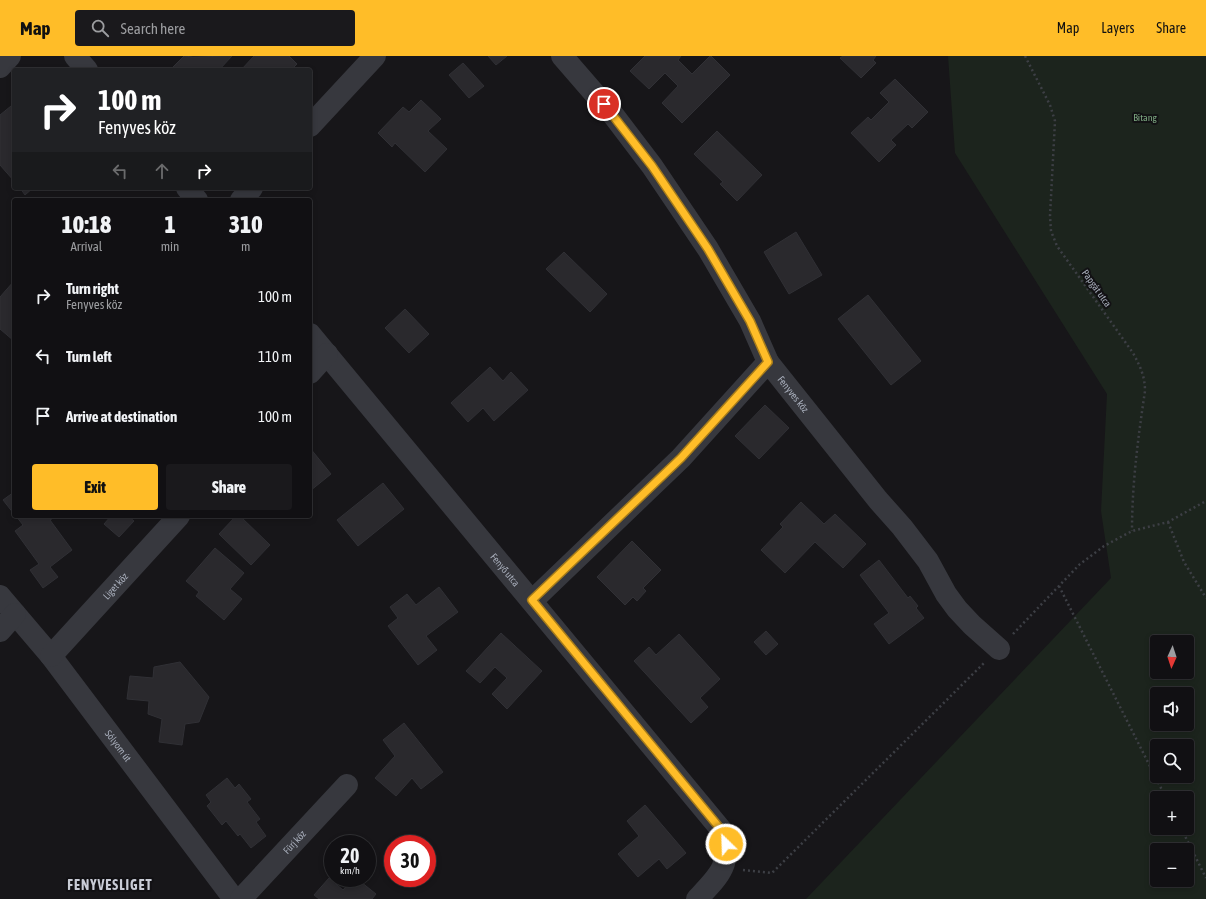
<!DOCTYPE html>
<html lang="en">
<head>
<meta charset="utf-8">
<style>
  body { margin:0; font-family:"Asap Condensed",sans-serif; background:#1a191c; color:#f1f3f6; height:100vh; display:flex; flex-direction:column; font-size:15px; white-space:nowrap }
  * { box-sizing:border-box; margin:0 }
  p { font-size:13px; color:#9c9da0 }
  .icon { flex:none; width:22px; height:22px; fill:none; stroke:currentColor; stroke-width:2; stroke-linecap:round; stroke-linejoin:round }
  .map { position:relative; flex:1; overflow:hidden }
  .panel { position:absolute; left:12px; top:142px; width:300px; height:320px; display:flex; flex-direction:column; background:#111013; border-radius:4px; box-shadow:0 2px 6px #0003,0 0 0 1px #303033 }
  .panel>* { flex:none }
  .guide { position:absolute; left:12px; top:12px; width:300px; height:122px; border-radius:4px; box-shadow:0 2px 6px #0003,0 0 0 1px #303033; background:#202124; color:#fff; overflow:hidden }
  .needle { width:26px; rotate:183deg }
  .buttons { position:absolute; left:1150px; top:579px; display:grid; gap:8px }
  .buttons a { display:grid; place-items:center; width:44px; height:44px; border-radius:4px; background:#111013; box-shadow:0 2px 6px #0003,0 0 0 1px #303033; font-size:20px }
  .speed { position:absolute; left:324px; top:779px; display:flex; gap:8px; font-size:20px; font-weight:700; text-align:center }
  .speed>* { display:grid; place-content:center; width:52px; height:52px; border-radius:50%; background:#111013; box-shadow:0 2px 6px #0003,0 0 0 1px #303033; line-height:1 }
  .speed small { font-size:10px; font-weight:400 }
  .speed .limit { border:6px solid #d22; background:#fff; color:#111 }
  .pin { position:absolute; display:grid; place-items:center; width:34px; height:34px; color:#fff; margin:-17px; border:2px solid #fff; border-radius:50%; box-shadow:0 1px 4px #0007 }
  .me { position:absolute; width:44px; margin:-22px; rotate:336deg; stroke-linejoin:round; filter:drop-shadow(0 0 3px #0008) }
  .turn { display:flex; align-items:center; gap:14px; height:84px; padding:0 20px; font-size:18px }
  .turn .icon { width:52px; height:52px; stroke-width:2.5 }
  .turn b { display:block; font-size:28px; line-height:34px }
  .lanes { display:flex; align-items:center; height:38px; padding:0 20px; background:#0003; justify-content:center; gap:20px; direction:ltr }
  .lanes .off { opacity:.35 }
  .eta { display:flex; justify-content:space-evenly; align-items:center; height:68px; text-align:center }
  .eta b { font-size:24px; font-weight:800; line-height:28px }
  .action { display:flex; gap:8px; margin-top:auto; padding:8px 20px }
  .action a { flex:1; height:46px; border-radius:4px; background:#ffbd28; color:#111; font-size:16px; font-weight:800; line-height:46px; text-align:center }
  .action a+a { background:#1a191c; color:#f1f3f6 }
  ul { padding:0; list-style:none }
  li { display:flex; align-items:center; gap:12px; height:60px; padding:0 20px }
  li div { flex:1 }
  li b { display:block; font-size:15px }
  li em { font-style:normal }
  header { display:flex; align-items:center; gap:24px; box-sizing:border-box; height:56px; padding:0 20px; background:#ffbd28; color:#111 }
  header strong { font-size:19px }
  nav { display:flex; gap:22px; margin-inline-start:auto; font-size:14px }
  .search { width:280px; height:36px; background:#1a191c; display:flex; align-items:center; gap:10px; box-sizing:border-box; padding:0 14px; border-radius:4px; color:#9c9da0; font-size:15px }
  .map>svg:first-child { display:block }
</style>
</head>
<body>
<header>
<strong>Map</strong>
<div class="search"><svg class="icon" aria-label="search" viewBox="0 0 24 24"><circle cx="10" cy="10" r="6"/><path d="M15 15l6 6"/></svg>Search here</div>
<nav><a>Map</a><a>Layers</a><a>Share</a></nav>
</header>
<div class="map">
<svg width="1206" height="843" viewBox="0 0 1206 843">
  <rect width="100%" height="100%" fill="#171619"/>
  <!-- green -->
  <path fill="#1c241d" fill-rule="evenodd" d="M948,0H1206V843H806L1111,522L1101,455L1107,338L955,97ZM1157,586H1187V616H1157ZM1157,638H1187V668H1157ZM1157,690H1187V720H1157ZM1157,742H1187V772H1157ZM1157,794H1187V824H1157Z"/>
  <!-- building -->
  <g fill="#2a292d" stroke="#303035">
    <polygon points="184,0 193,1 232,0 219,14 170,14"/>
    <polygon points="254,0 289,0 297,8 291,14 241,14"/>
    <polygon points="488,0 507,0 496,9"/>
    <polygon points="645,0 681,0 678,4 692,18 710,0 711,0 730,19 682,67 662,47 678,30 665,17 649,33 630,15"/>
    <polygon points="843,0 876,0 873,4 876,7 861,22 840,2"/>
    <polygon points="463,7 484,30 469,42 449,19"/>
    <polygon points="895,23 928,56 912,72 908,68 891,84 896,89 879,106 851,77 868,61 871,64 889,46 880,37"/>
    <polygon points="421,44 441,63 428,75 447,93 425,116 395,87 392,91 378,77 403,51 409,56"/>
    <polygon points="11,50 14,53 14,125 0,109 0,59"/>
    <polygon points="717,75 762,119 737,145 720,128 723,126 694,98"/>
    <polygon points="20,132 33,132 25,139"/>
    <polygon points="796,176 822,219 789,238 764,196"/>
    <polygon points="564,196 607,238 590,256 546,213"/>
    <polygon points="14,225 14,285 0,273 0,241"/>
    <polygon points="868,239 921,305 891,329 838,263"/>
    <polygon points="405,253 429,278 409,297 385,272"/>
    <polygon points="490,311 503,325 511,316 528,334 494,365 483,352 468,366 451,347"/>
    <polygon points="765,349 789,372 759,403 735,380"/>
    <polygon points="310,392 331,418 310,435"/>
    <polygon points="383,427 404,453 358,490 337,464"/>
    <polygon points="14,436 14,458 3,444"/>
    <polygon points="801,446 824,468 835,458 866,488 843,512 815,486 785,517 761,494 783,471 780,468"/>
    <polygon points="16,460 54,460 55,461 50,464 72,494 50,511 58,521 43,532 30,514 39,508 15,475 23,469"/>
    <polygon points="111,460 128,460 134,465 119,481 104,468"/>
    <polygon points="236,460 240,460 270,489 251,509 219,478"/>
    <polygon points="632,485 661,514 643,532 646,535 637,545 633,541 625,549 597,521"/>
    <polygon points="215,492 244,517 230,533 242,543 224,564 196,540 199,536 186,525"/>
    <polygon points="879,504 908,542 910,540 918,550 916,552 924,562 889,588 874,568 889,557 860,519"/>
    <polygon points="439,531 458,556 426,580 437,594 418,609 388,570 398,562 390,551 407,538 416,549"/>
    <polygon points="766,575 778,588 766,599 754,586"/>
    <polygon points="501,577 542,615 507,653 492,638 507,622 495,611 480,627 466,615"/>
    <polygon points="679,578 720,623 700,642 708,651 691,667 634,605 649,591 656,599"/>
    <polygon points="180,606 209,641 199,666 185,668 182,689 159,686 162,663 148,658 149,645 127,643 130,620 153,622 154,611"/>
    <polygon points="404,667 443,716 421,733 412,722 396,740 375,722 395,700 383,684"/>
    <polygon points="227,722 235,732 239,728 251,743 247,746 260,763 256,766 266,780 251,792 240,778 238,780 226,765 222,769 207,750 211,746 206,739"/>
    <polygon points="645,749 686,797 667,813 659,803 638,821 618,798 639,780 627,765"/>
    <polygon points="329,822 343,834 354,822 356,822 376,838 372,843 319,843 314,839"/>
  </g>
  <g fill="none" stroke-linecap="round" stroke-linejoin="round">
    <!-- path -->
    <g stroke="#3d3f45" stroke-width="2.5" stroke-dasharray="2 3" stroke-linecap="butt">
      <path d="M1025,0L1050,49L1055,65L1050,160L1051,175L1057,190L1133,297C1140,310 1145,320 1145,335C1138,382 1132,428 1132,475"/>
      <polyline points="1168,466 1184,506 1206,542"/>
      <polyline points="1059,530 1166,742"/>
      <polyline points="1013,578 1080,508 1104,490 1132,475 1168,466 1206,445"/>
      <polyline points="1181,772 1206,822"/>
      <polyline points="743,814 772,817 984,607"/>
    </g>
    <!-- minor -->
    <g stroke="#37383e" stroke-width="22">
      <polyline points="75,0 87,14"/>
      <polyline points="562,0 614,60 652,110 708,193 750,265 768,306"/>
      <polyline points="0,11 10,0"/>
      <polyline points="310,70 375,0"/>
      <polyline points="187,132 197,144"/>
      <polyline points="241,144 252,132"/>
      <path id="s1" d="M310,278L723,776C732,809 719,820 697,843"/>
      <polyline points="310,317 327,298"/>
      <path id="s2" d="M0,540L51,600L234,843"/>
      <path id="s3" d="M532,545L681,402L768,306L878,444L902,471L928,505L946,538L957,553L972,569L999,593"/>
      <polyline points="0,575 15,558"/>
      <path id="s4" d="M51,600L179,460"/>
      <path id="s5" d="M241,843L347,729"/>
    </g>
  </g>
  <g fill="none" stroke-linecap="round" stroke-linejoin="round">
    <defs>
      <polyline id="route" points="604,48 652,110 708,193 750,265 768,306 681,402 532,544 723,776 726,788"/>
    </defs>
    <!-- route casing -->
    <use href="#route" stroke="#a67b1a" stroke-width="10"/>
    <!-- route -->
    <use href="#route" stroke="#ffbd28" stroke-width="7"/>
  </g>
  <g text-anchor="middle" stroke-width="4" stroke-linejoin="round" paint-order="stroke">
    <!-- park labels -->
    <g font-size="10" fill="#7ca780" stroke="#121114">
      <text x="1145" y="65">Bitang</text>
    </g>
    <!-- street labels -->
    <g font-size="10" fill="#a7adba" stroke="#121114">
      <text transform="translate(1097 232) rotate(55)" y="4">Papgát utca</text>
      <text dy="4" stroke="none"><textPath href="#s3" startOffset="377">Fenyves köz</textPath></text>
      <text dy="4" stroke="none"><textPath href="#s1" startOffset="306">Fenyő utca</textPath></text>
      <text dy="4" stroke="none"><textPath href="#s4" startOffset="95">Liget köz</textPath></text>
      <text dy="4" stroke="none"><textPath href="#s2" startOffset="191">Sólyom út</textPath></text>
      <text dy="4" stroke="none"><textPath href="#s5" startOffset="78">Fürj köz</textPath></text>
    </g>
    <!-- district labels -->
    <g font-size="14" font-weight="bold" letter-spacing="1" fill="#c9ccd6" stroke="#121114">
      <text x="110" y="834">FENYVESLIGET</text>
    </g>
  </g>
</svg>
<div class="buttons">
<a><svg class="needle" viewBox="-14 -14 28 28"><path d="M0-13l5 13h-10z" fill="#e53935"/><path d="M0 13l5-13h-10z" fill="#9c9da0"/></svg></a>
<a><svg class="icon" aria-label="sound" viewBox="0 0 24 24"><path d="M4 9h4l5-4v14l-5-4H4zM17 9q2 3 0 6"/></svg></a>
<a><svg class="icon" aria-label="search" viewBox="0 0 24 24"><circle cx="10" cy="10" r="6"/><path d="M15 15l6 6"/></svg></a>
<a>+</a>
<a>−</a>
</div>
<div class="speed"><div>20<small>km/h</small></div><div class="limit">30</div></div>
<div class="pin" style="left:604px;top:48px;background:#d93025"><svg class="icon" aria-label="arrive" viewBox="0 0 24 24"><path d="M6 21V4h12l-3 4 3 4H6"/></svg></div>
<svg class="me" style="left:726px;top:788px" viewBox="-20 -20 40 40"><circle r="17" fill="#ffbd28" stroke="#fff" stroke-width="3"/><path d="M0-11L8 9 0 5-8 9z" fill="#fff"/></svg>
<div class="guide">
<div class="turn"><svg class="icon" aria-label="right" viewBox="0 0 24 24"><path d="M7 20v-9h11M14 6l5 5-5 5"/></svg><div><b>100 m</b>Fenyves köz</div></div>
<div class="lanes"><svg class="icon off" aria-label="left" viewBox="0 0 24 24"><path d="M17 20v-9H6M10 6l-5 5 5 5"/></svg><svg class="icon off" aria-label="ahead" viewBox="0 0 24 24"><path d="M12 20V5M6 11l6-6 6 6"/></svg><svg class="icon" aria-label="right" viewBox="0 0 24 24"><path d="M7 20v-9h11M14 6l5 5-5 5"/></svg></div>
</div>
<section class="panel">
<div class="eta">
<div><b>10:18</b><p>Arrival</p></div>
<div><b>1</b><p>min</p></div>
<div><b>310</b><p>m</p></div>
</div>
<ul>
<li><svg class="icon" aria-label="right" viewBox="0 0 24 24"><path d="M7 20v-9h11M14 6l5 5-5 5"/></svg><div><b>Turn right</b><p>Fenyves köz</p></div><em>100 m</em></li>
<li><svg class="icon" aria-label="left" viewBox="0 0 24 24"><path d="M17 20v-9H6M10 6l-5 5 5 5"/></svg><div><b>Turn left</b></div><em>110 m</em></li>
<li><svg class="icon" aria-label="arrive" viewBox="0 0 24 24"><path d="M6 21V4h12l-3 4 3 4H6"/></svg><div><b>Arrive at destination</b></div><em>100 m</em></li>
</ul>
<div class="action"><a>Exit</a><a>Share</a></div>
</section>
</div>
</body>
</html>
